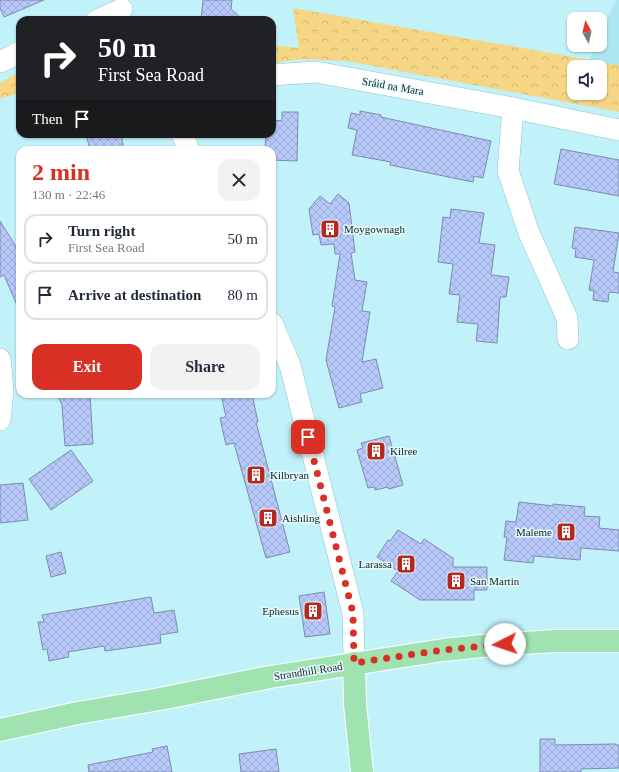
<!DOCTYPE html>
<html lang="en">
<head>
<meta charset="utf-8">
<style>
  body { margin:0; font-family:"Times New Roman",serif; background:#f2f2f3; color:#1f2937; height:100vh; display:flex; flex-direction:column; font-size:15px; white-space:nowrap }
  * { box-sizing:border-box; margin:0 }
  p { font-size:13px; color:#747a83 }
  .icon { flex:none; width:22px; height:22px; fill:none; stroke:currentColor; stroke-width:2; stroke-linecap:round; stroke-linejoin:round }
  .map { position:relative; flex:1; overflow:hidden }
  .details { position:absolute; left:16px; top:146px; width:260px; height:252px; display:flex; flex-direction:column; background:#fff; border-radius:12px; box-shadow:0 1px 3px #0004 }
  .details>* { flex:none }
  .banner { position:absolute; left:16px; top:16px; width:260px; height:122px; border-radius:12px; box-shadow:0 1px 3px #0004; background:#202124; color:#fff; overflow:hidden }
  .needle { width:26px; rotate:352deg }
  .controls { position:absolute; left:567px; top:12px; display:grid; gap:8px }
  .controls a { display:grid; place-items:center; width:40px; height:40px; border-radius:8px; background:#fff; box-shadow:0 1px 3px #0004; font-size:20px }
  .pin { position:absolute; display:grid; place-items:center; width:34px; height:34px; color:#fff; margin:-17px; border-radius:8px; box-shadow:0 2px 6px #0006 }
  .me { position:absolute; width:44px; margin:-22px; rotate:266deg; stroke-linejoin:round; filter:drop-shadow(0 0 3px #0008) }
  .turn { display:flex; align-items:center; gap:14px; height:84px; padding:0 16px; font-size:18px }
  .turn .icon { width:52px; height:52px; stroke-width:2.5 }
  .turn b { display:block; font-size:28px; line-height:34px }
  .then { display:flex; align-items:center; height:38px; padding:0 16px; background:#0003; gap:8px; font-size:15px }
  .round { display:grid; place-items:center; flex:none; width:42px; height:42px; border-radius:12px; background:#f2f2f3 }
  .headline { display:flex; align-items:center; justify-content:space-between; height:68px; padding:0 16px }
  h1 { font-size:24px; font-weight:800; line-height:30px; color:#d93025 }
  .cta { display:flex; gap:8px; margin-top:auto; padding:8px 16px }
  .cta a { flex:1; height:46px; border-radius:12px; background:#d93025; color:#fff; font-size:16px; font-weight:800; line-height:46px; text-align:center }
  .cta a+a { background:#f2f2f3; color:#1f2937 }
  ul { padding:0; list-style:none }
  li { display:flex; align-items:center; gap:12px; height:50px; margin:0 8px 6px; padding:0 8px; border:2px solid #e0e1e3; border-radius:12px }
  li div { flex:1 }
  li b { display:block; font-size:15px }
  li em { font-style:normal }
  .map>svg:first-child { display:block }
</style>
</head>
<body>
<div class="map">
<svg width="619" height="772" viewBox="0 0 619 772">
  <defs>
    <pattern id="forest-crowns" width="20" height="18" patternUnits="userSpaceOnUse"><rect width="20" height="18" fill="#f5d685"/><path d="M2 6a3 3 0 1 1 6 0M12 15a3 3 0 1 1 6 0" fill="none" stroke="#d1b773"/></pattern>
    <pattern id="building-cross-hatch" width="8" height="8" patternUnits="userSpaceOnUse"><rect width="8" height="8" fill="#b7c9fa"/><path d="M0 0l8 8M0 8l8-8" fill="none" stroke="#9cacd6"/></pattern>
  </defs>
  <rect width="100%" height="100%" fill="#c1f2fa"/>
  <!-- built -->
  <polygon fill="#ace7f1" points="616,0 619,0 619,65 589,60 595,45 600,45 600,34"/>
  <!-- forest -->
  <g fill="url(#forest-crowns)" fill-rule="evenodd">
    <path d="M293,8L619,65V112L346,61L302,59L272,63V45L299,48ZM574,67H600V93H574Z"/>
    <polygon points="20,72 20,93 0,98 0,83"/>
  </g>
  <!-- building -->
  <g fill="url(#building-cross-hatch)" stroke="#7f8bac">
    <polygon points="0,0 44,0 4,17 0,8"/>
    <polygon points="203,0 232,0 231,9 243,20 201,20"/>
    <polygon points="360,111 381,115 381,117 491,141 483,178 474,176 473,182 390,165 391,162 352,155 357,130 348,128 351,113 360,115"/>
    <polygon points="282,112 298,112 297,161 272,160 272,150 265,150 266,134 272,134 272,120 282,121"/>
    <polygon points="86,134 121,134 124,150 90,150"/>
    <polygon points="561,149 619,160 619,196 554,184"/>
    <polygon points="338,194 349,203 355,252 351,253 355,280 367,282 362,311 370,312 362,362 376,359 383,388 360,394 362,402 339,408 326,360 335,307 332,306 340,254 335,254 334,244 321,245 319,234 313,235 309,209 320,196 330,204"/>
    <polygon points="451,209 484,213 479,243 495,245 491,275 509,277 506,297 500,297 497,343 476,341 478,324 457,322 460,295 449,294 453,264 438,262 443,217 450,218"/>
    <polygon points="0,221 20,253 20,312 4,275 0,277"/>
    <polygon points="575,227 619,233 613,272 619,273 619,293 609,292 608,302 593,300 594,291 589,290 594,260 575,257 576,249 572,248"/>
    <polygon points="57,394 90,394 93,444 65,446 62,405"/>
    <polygon points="221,394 252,394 258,422 256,422 290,552 266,558 234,443 226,445 220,418 226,417"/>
    <polygon points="389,436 403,485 389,489 388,487 375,490 374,487 368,488 357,450 363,448 361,443"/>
    <polygon points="71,450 93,481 51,510 29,479"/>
    <polygon points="23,483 28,520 0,523 0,485"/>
    <polygon points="519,502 553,506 553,504 585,507 584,516 600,517 599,528 619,530 619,551 581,548 580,560 534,556 533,563 504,560 507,537 504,537 506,521 516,522"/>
    <polygon points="398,530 421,544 424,539 453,558 453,567 487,567 487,590 474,590 474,600 420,600 391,581 398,571 377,557 388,540 390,541"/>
    <polygon points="61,552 66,573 51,577 46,556"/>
    <polygon points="324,592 330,634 305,637 299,596"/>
    <polygon points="151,597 154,613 174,610 178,632 160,635 161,643 105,651 104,646 68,652 69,657 49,661 47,649 43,650 38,622 44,622 42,615"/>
    <polygon points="540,739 555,739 555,745 616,744 616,745 619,745 619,768 581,769 581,772 540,772"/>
    <polygon points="167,746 172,772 89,772 88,765 153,752 152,749"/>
    <polygon points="276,749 279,772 241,772 239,754"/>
  </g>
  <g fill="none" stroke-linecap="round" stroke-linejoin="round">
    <defs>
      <g id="minor">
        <polyline points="97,20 122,9"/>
        <polyline points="0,62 20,52"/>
        <polyline points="272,75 316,72 513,108 619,130"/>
        <polyline points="513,108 508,171 529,233 567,318 568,339"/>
        <polyline points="182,134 189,150"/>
        <polyline points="272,323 290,365 353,613 354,663"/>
        <polyline points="0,359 3,390 0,420"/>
      </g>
      <g id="major">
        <polyline points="354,663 355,704 362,772"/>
        <polyline points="0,730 78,713 160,699 270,677 443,650 492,645 556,641 619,641"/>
      </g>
    </defs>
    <!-- minor casing -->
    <use href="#minor" stroke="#93c2ca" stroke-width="22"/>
    <!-- major casing -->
    <use href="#major" stroke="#fff" stroke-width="24"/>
    <!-- minor -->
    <use href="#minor" stroke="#fff" stroke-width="21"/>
    <!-- major -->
    <use href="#major" stroke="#a0e3b0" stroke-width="22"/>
  </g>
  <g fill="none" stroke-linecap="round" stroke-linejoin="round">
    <!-- route -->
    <polyline stroke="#d93025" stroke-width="7" stroke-dasharray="0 12.6" points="308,437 353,613 354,663 443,650 505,644"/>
  </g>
  <!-- icons -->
  <defs>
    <symbol id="building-square" viewBox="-11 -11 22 22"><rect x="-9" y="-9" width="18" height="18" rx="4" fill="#b6281e" stroke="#e6f9fc"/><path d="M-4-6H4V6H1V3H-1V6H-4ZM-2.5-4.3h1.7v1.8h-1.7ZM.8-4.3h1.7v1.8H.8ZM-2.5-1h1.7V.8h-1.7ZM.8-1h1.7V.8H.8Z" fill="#fff"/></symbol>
  </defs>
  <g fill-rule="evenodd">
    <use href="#building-square" x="319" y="218" width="22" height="22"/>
    <use href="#building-square" x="365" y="440" width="22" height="22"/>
    <use href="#building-square" x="245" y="464" width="22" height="22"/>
    <use href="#building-square" x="257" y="507" width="22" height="22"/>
    <use href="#building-square" x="555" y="521" width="22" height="22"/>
    <use href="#building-square" x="395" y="553" width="22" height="22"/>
    <use href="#building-square" x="445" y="570" width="22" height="22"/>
    <use href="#building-square" x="302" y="600" width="22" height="22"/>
  </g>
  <g text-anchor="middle" stroke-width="3" stroke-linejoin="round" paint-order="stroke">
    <!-- street labels -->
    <g font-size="11" fill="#0e2124" stroke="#e6f9fc">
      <text transform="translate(393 86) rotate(10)" y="4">Sráid na Mara</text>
      <text transform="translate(308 671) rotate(-9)" y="4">Strandhill Road</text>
    </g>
    <!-- poi labels -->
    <g font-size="11" fill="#0e2124" stroke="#e6f9fc" text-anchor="start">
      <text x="344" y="233">Moygownagh</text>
      <text x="390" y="455">Kilree</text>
      <text x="270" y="479">Kilbryan</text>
      <text x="282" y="522">Aishling</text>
      <text x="552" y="536" text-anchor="end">Maleme</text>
      <text x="392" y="568" text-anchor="end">Larassa</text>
      <text x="470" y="585">San Martin</text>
      <text x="299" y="615" text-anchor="end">Ephesus</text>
    </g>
  </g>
</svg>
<div class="controls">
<a><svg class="needle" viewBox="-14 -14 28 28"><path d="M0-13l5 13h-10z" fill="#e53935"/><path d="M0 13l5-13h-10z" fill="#747a83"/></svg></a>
<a><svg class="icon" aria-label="sound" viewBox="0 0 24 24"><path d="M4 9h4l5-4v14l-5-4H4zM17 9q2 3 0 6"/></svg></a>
</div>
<div class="pin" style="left:308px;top:437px;background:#d93025"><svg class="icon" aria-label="arrive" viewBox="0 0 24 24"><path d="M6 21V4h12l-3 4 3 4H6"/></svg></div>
<svg class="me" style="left:505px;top:644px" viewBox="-20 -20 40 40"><circle r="19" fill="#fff"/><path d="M0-13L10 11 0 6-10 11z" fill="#d93025"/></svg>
<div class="banner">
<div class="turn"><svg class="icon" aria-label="right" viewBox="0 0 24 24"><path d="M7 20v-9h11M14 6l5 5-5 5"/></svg><div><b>50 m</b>First Sea Road</div></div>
<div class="then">Then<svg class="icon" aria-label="arrive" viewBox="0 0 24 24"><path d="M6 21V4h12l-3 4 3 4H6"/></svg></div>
</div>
<section class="details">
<div class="headline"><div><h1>2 min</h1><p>130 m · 22:46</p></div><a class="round"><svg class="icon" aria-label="close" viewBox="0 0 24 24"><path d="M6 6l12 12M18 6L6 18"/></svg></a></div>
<ul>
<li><svg class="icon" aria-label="right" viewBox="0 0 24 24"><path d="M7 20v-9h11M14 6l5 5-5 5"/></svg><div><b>Turn right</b><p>First Sea Road</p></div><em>50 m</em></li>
<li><svg class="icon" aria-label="arrive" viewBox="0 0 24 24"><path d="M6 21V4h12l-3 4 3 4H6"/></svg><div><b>Arrive at destination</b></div><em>80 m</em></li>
</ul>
<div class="cta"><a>Exit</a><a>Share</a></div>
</section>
</div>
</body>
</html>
